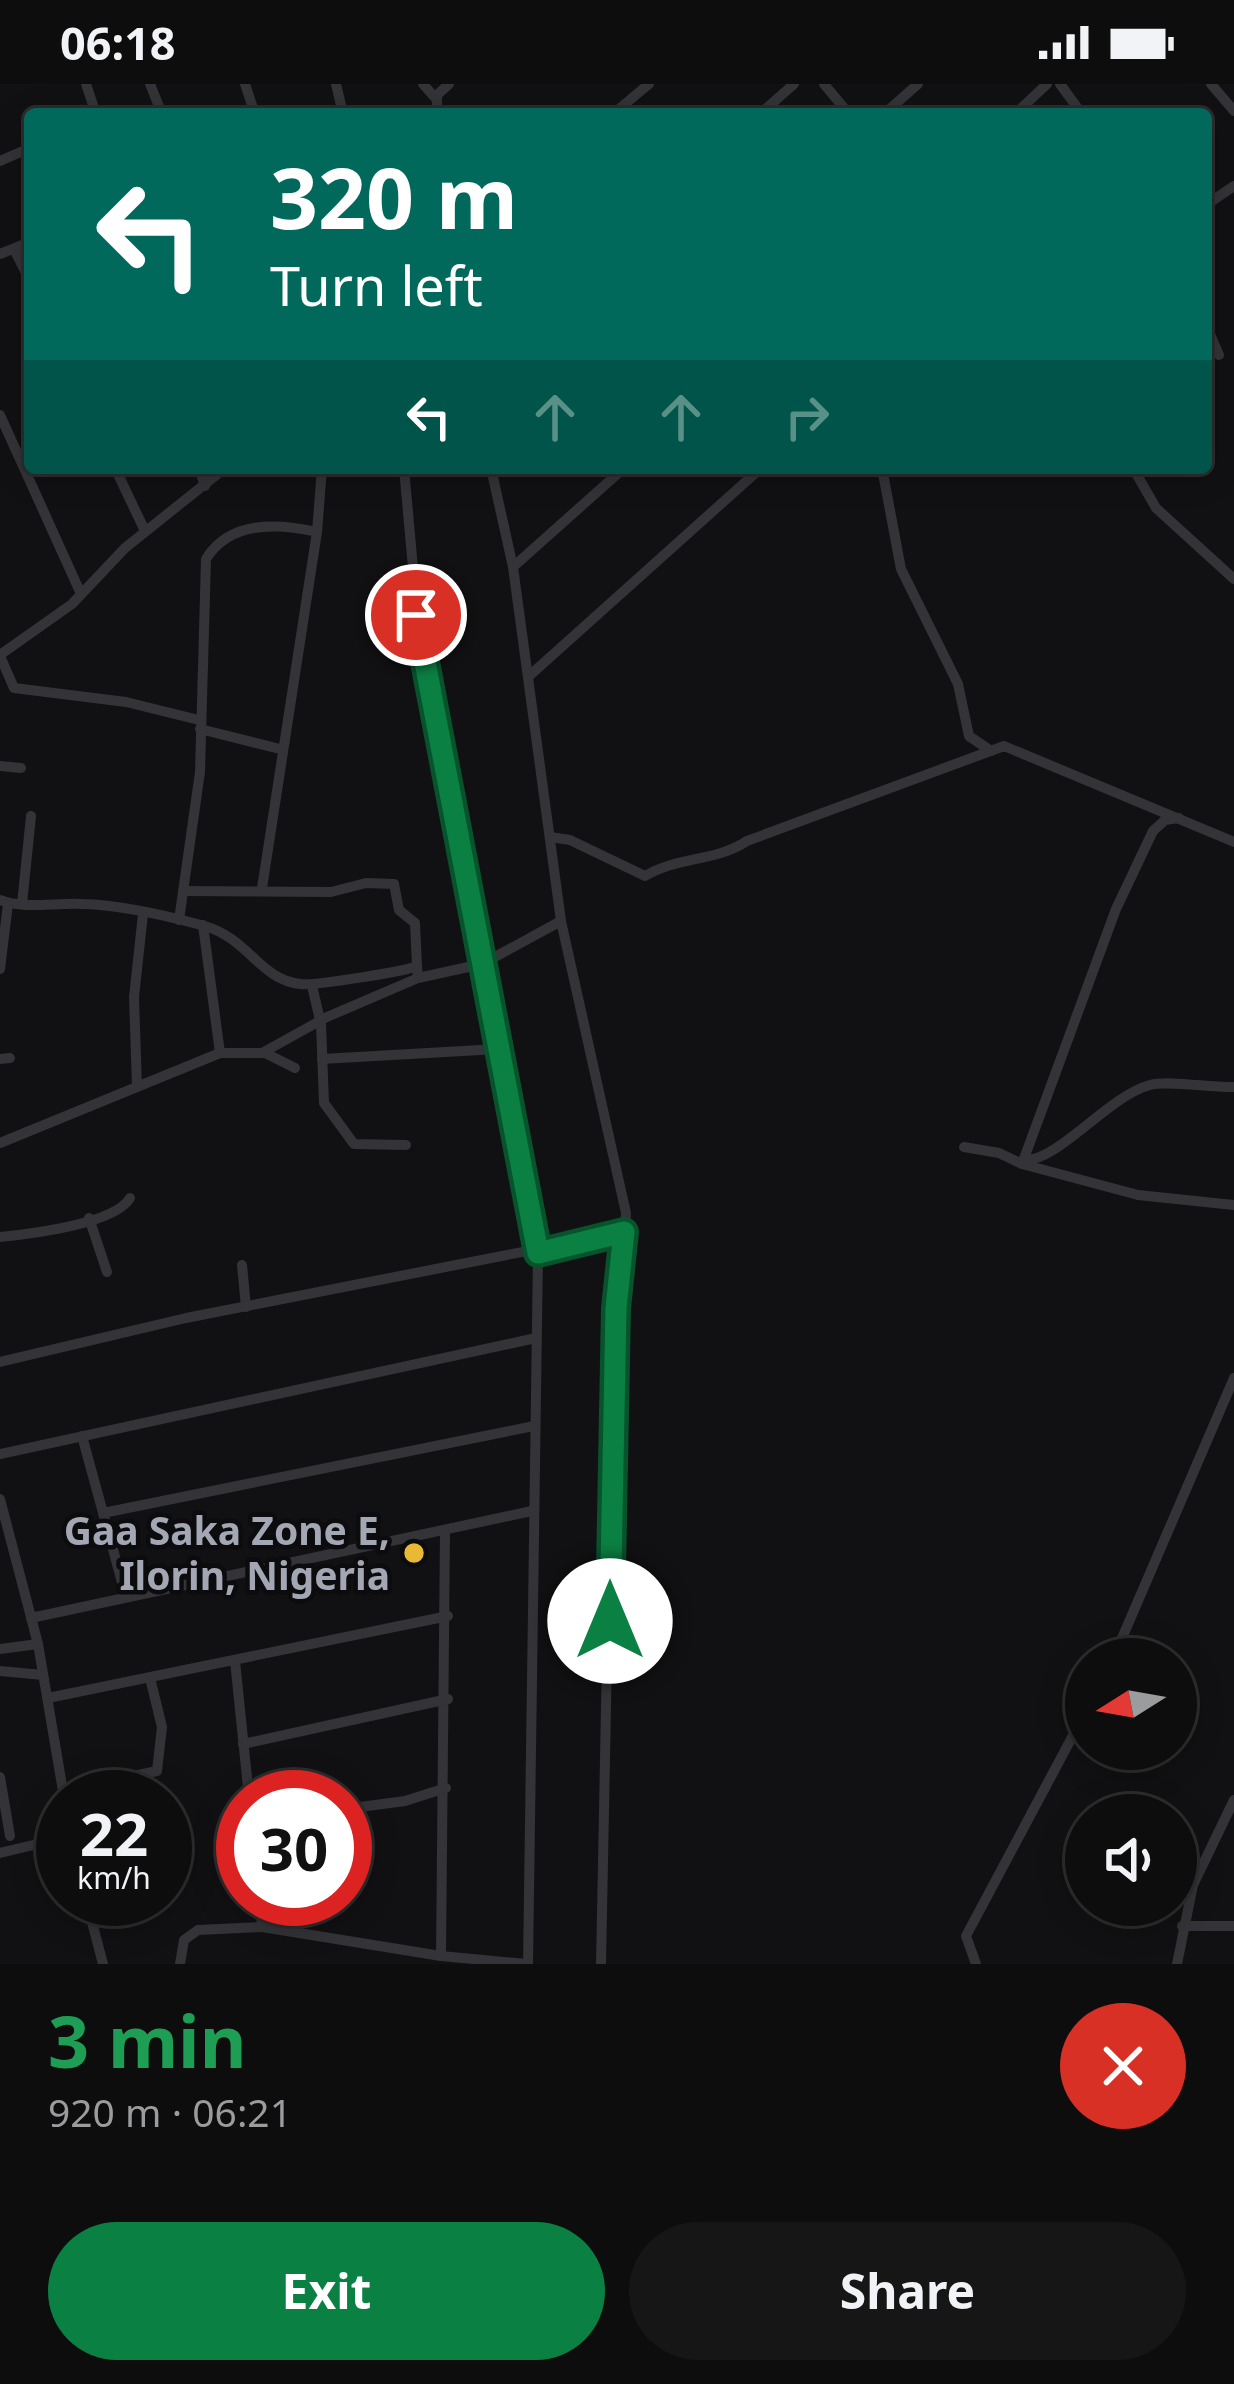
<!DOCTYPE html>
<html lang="en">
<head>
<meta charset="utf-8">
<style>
  body { margin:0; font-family:"Noto Sans",sans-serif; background:#161617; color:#f1f3f6; height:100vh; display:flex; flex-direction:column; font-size:45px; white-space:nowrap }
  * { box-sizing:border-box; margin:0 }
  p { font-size:39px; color:#9a9c9e }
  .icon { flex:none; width:66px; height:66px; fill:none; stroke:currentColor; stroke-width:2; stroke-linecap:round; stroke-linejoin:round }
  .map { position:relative; height:1880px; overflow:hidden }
  .sheet { display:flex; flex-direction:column; background:#0d0d0e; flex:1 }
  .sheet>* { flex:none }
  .hud { position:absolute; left:24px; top:24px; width:1188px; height:366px; border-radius:12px; box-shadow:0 6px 30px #0003,0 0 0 3px #2d2d2e; background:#00695c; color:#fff; overflow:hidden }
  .needle { width:78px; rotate:259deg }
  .fabs { position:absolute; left:1065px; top:1554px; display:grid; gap:24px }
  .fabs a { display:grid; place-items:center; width:132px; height:132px; border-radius:50%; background:#0d0d0e; box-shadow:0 6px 30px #0003,0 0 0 3px #2d2d2e; font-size:60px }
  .speed { position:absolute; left:36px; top:1686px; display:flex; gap:24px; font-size:60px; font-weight:700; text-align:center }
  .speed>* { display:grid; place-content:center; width:156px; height:156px; border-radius:50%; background:#0d0d0e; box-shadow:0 6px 30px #0003,0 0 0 3px #2d2d2e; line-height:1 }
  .speed small { font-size:30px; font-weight:400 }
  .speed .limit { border:18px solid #d22; background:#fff; color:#111 }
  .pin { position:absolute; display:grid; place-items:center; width:102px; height:102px; color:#fff; margin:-51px; border:6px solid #fff; border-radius:50%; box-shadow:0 3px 12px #0007 }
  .me { position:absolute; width:132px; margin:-66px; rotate:0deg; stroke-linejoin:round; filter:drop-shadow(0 0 9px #0008) }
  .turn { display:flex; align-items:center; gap:42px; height:252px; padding:0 48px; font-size:54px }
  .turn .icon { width:156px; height:156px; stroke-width:2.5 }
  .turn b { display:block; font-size:84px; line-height:102px }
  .lanes { display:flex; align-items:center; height:114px; padding:0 48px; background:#0003; justify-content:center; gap:60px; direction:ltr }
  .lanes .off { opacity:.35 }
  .round { display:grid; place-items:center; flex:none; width:126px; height:126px; border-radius:63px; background:#161617 }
  .overview { display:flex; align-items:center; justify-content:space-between; height:204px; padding:0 48px }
  h1 { font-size:72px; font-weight:700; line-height:90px; color:#1e9e55 }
  .cta { display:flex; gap:24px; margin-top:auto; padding:24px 48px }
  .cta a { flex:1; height:138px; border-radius:72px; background:#0b8043; color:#fff; font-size:48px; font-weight:700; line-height:138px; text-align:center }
  .cta a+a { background:#161617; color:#f1f3f6 }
  .status { display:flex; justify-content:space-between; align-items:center; height:84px; padding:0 60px; background:#0d0d0e; direction:ltr }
  .status svg { height:33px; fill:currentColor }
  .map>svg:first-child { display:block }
</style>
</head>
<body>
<div class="status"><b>06:18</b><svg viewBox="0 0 49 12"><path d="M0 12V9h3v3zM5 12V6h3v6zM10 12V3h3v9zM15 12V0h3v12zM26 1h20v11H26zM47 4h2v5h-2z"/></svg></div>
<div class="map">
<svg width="1234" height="1880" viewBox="0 0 1234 1880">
  <rect width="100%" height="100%" fill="#111113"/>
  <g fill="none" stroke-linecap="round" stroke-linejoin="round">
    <!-- minor -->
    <g stroke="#333338" stroke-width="10">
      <polyline points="86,0 96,30"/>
      <polyline points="150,0 162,30"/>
      <polyline points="245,0 255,30"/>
      <polyline points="336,0 343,30"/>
      <polyline points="423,0 437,16"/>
      <polyline points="824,0 849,30"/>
      <polyline points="1060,0 1082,30"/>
      <polyline points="1211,0 1234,27"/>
      <polyline points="384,27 424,30"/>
      <polyline points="437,30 437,11 449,0"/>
      <polyline points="613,30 649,0"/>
      <polyline points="760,30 794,0"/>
      <polyline points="884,30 918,0"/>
      <polyline points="1015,30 1047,0"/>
      <polyline points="0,77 30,64"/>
      <polyline points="1206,121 1234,102"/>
      <polyline points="14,165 30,197"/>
      <polyline points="0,170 30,158"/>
      <polyline points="1206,241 1219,271"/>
      <polyline points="0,331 81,510"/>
      <polyline points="115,384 145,447"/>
      <polyline points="199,384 205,402"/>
      <polyline points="404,384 421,573 538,1169 528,1880"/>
      <polyline points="491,384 513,483 561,837 626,1129 611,1367 601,1880"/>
      <polyline points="882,384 901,485 958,600 969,652 991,667"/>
      <polyline points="1133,384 1156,424 1234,495"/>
      <polyline points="513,483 624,384"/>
      <polyline points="0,571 72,520 125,464 225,384"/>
      <polyline points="0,572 14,604 126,618 199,636"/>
      <polyline points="528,593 761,384"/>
      <polyline points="200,645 280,665"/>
      <polyline points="0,682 21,684"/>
      <polyline points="1179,734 1165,736 1153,747 1116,825 1022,1080 1138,1111 1234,1121"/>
      <path d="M550,753L570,756L645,792C679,772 715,778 747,757L1004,662L1234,758"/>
      <polyline points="262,804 317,448 322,384"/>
      <polyline points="183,807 331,808 366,799 394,800 399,826 415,839 417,882"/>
      <path d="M0,816C25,826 56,818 83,820C121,821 164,831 201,841C249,853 258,895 300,900C314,902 407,887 417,882L418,894"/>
      <polyline points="22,820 31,732"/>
      <path d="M179,836L200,688L206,475C230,436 278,439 317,448"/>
      <polyline points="203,841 220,969"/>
      <polyline points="0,885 8,820"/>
      <polyline points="312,902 321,940 324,1019 354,1060 406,1061"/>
      <polyline points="265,969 295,984"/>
      <polyline points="0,975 10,974"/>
      <polyline points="322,975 498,965"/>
      <polyline points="137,1003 134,913 143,830"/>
      <polyline points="0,1059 220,969 262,969 327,933 418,894 482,880 561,837"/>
      <polyline points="964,1063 999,1069 1022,1080"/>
      <path d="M1023,1076C1057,1079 1108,1012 1150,1001C1168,996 1212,1004 1234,1003"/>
      <polyline points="89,1134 107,1188"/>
      <path d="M0,1153C30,1150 115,1140 130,1114"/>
      <polyline points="242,1181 246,1223"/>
      <polyline points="0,1278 186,1234 624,1148"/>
      <polyline points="82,1352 126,1513"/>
      <polyline points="0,1370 536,1254"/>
      <polyline points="0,1415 38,1560 64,1713"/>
      <polyline points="103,1429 534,1342"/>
      <polyline points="445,1447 441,1872 527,1880"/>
      <polyline points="31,1534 532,1427"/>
      <polyline points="0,1565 38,1560"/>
      <polyline points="1113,1575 1234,1294"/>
      <polyline points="235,1577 249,1713"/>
      <polyline points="0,1587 43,1591"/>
      <polyline points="48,1614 448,1532"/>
      <polyline points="243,1660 448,1615"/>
      <polyline points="0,1693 10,1752"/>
      <polyline points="118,1702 129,1693 157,1687 162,1643 150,1594"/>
      <polyline points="345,1725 405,1717 446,1704"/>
      <polyline points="0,1769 63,1754"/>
      <polyline points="86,1815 103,1880"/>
      <polyline points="260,1815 262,1843 441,1872"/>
      <polyline points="1182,1842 1234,1842"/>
      <polyline points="180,1880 184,1856 198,1846 262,1843"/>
      <polyline points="976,1880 966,1852 1086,1627"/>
      <polyline points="1177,1880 1193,1801 1234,1716"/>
    </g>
  </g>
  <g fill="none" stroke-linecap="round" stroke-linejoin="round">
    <defs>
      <polyline id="route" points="416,531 538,1169 624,1148 616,1224 610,1537"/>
    </defs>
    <!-- route casing -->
    <use href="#route" stroke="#07532c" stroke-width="30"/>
    <!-- route -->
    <use href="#route" stroke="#0b8043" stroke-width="21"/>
  </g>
  <!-- markers -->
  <circle fill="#e8b934" stroke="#0c0c0e" stroke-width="4.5" cx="414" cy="1469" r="12"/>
  <g text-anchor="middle" stroke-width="9" stroke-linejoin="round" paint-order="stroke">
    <!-- poi labels -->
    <g font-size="39" font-weight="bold" fill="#a3a7b3" stroke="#0c0c0e" text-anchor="end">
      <text x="390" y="1461">Gaa Saka Zone E,<tspan x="390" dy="45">Ilorin, Nigeria</tspan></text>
    </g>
  </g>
</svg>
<div class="fabs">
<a><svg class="needle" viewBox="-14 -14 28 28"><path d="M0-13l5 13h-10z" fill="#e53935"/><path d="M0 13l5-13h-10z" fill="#9a9c9e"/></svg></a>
<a><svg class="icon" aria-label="sound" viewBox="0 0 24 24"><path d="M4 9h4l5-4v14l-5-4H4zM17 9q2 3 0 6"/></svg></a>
</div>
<div class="speed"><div>22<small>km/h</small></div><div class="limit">30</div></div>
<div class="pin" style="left:416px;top:531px;background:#d93025"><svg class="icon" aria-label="arrive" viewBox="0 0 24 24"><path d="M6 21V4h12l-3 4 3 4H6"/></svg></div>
<svg class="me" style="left:610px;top:1537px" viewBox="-20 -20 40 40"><circle r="19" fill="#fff"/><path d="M0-13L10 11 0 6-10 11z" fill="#0b8043"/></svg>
<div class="hud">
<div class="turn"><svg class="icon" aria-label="left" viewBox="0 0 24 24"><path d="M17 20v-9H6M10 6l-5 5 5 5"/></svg><div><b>320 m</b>Turn left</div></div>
<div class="lanes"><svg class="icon" aria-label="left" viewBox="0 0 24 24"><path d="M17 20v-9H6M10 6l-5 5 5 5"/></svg><svg class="icon off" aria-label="ahead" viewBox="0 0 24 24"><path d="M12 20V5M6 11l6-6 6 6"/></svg><svg class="icon off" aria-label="ahead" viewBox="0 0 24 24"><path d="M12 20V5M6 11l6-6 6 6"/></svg><svg class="icon off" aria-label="right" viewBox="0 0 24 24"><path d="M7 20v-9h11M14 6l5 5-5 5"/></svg></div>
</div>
</div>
<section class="sheet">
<div class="overview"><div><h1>3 min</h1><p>920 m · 06:21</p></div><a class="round" style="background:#d93025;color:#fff"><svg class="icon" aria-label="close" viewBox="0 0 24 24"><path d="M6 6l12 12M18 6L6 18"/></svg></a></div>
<div class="cta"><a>Exit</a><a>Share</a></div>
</section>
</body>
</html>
